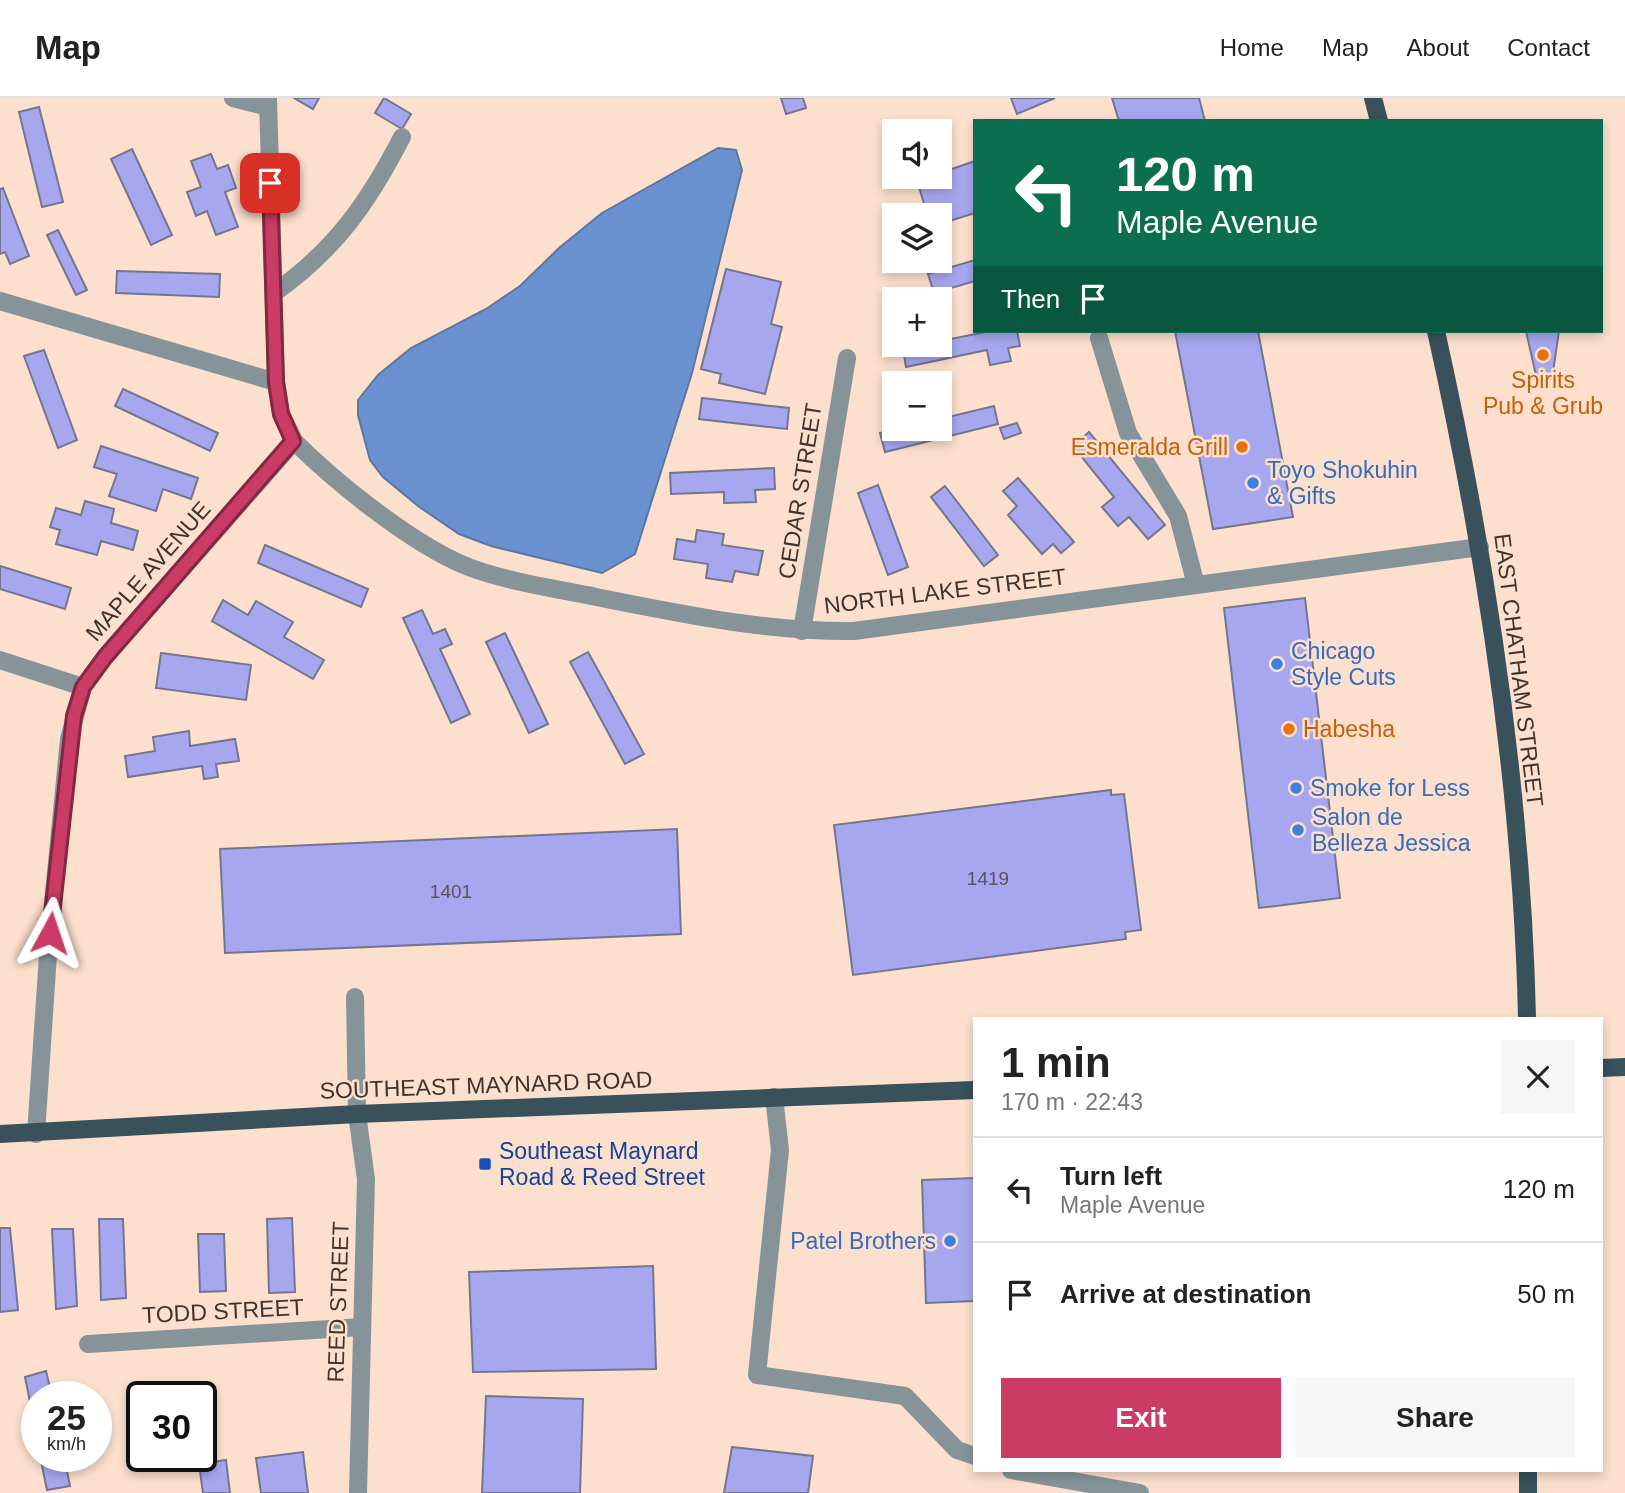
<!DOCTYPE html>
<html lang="en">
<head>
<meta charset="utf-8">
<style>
  body { margin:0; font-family:Helvetica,sans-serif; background:#f6f6f6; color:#222; height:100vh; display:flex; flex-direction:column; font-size:26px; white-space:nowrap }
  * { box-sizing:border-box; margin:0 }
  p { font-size:23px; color:#767676 }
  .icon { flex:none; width:38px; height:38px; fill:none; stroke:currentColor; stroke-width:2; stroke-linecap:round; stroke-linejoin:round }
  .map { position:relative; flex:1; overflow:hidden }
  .sheet { position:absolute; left:973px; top:919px; width:630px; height:455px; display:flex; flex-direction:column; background:#fff; border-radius:0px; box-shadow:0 4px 10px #0003 }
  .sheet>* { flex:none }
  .hud { position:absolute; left:973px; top:21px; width:630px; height:214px; border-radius:0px; box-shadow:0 4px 10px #0003; background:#0b6e4f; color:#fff; overflow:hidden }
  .controls { position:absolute; left:882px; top:21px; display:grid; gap:14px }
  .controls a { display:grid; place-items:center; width:70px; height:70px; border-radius:0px; background:#fff; box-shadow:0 4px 10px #0003; font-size:35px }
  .speed { position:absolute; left:21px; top:1283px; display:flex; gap:14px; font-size:35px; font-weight:700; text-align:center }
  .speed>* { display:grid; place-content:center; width:91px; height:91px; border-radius:50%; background:#fff; box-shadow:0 4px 10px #0003; line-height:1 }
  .speed small { font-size:18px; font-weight:400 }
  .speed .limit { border:4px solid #111; border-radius:10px; background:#fff; color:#111 }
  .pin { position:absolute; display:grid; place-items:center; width:60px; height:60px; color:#fff; margin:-30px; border-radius:14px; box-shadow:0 4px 10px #0006 }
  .me { position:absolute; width:77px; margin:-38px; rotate:5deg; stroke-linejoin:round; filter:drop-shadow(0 0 5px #0008) }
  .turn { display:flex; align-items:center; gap:24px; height:147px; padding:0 28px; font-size:32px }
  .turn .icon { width:91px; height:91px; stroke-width:2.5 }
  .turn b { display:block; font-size:49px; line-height:60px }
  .then { display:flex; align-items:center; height:66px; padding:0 28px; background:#0003; gap:14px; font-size:26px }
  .round { display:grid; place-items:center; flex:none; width:74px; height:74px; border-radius:0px; background:#f6f6f6 }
  .headline { display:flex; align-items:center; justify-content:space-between; height:119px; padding:0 28px }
  h1 { font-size:42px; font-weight:600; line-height:52px }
  .button { display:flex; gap:14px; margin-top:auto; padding:14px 28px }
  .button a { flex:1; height:80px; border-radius:0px; background:#ca3c65; color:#fff; font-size:28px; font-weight:600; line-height:80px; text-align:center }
  .button a+a { background:#f6f6f6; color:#222 }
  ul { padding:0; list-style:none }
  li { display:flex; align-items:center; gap:21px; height:105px; padding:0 28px; border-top:2px solid #e0e0e0 }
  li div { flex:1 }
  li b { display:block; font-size:26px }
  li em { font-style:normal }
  header { display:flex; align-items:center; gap:42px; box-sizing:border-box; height:98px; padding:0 35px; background:#fff; border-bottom:2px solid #e0e0e0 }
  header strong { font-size:33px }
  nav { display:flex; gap:38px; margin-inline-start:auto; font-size:24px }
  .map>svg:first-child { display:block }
</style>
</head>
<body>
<header>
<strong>Map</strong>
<nav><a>Home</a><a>Map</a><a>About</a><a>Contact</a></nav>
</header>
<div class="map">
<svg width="1625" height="1395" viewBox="0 0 1625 1395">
  <rect width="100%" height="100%" fill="#fcdfcd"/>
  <!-- water -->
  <polygon fill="#6a92d0" stroke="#5d769f" stroke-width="2" points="718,50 736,52 742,72 692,275 635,456 602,475 491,448 459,436 418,408 383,379 370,362 358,317 358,302 378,277 411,250 486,211 520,188 559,150 602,115"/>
  <!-- building -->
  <g fill="#a7a7f0" stroke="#74758f" stroke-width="2">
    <polygon points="294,0 319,0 313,11"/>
    <polygon points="384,0 411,16 402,31 375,15"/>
    <polygon points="781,0 803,0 806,10 786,16"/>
    <polygon points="1011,0 1055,0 1017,16"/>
    <polygon points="1112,0 1199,0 1205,23 1119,23"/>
    <polygon points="39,9 63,104 42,109 19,14"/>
    <polygon points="132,51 172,137 151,147 111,61"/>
    <polygon points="211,56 217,71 228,67 236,90 225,94 238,129 216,137 207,113 196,118 187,94 201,89 191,63"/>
    <polygon points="975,63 975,115 940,126 940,117 934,106 925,109 919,89 925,87 923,80 940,79 940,75"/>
    <polygon points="3,90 29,158 10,166 5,154 0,156 0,91"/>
    <polygon points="58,132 87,192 76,197 47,137"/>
    <polygon points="975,162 975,183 934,195 928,176"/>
    <polygon points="726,171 781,184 771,226 782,229 765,296 719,285 721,276 701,271"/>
    <polygon points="117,173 220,176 219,199 116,195"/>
    <polygon points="991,233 1017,233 1020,248 1008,250 1011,263 990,267 987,252 906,269 903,251 940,247 940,243"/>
    <polygon points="1175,233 1258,233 1293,419 1213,431"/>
    <polygon points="1526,233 1559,233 1552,281 1537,282"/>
    <polygon points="44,252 77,342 58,350 24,258"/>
    <polygon points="123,291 218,335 210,353 115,308"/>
    <polygon points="702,300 789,310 787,331 699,321"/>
    <polygon points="994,308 998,326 885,354 880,335 899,331 940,331 940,321"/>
    <polygon points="1017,325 1021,335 1004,341 1000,330"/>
    <polygon points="1089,334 1165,427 1148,441 1129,419 1118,428 1102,409 1114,399 1073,348"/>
    <polygon points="101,348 198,380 191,401 163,391 156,413 109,398 117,376 94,369"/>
    <polygon points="774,370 775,391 755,392 756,404 724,405 724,394 671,396 670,375"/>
    <polygon points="1018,380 1074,444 1061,455 1053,446 1042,456 1008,417 1017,408 1003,393"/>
    <polygon points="878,387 908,469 888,477 858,395"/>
    <polygon points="945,388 998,457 984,468 931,399"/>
    <polygon points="85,403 114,411 111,425 138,433 133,452 101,443 97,457 56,446 60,432 50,429 56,410 81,417"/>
    <polygon points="697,432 724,436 722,447 763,453 758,477 735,473 732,484 706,480 708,466 674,461 677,441 695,444"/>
    <polygon points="265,447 368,491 361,509 258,465"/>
    <polygon points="0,468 71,490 65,511 0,491"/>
    <polygon points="1305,500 1340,800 1259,810 1224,510"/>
    <polygon points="223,502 248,517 256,503 293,524 284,539 324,562 313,581 212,523"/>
    <polygon points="422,512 433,536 445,531 452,546 440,551 470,616 451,625 403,520"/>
    <polygon points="505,535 548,626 529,635 486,544"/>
    <polygon points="588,554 644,656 625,666 570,564"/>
    <polygon points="161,555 251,567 246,602 156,590"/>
    <polygon points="189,633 190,648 235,641 239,663 216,666 218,679 204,681 202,668 128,679 125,658 155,653 153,639"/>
    <polygon points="1111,692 1111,697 1124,696 1141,832 1125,834 1126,841 853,877 834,727"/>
    <polygon points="677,731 681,836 225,855 220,751"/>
    <polygon points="975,1080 975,1203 926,1205 922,1082"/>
    <polygon points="292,1120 295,1194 269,1195 267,1121"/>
    <polygon points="99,1121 123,1121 126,1200 101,1202"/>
    <polygon points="0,1130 10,1130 18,1212 0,1214"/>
    <polygon points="52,1131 73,1131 77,1208 56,1211"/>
    <polygon points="198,1136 224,1136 226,1193 200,1194"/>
    <polygon points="653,1168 656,1271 473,1274 469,1174"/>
    <polygon points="46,1273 52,1298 37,1298 37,1339 25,1279"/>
    <polygon points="486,1298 583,1301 580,1395 482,1395"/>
    <polygon points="732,1349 813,1358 808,1395 724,1395"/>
    <polygon points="303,1354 308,1395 261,1395 256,1360"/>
    <polygon points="40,1358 64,1358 70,1388 47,1392"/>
    <polygon points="226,1362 230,1395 203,1395 199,1366"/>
  </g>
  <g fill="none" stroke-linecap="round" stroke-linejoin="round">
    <!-- minor -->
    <g stroke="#869499" stroke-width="18">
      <polyline points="233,0 268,9"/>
      <path d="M274,195C335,152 368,105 402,39"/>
      <polyline points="0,203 276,284"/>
      <polyline points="1099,240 1128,335 1178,418 1196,487"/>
      <path d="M294,343C335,384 412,446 466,468C507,484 553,490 596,499C682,516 767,534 854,533L1480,449"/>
      <polyline points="802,533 847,260"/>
      <polyline points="0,562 83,589"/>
      <polyline points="355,899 357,1016 366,1081 358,1395"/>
      <polyline points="774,999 780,1052 757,1277 905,1298 957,1352 975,1358"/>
      <polyline points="36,1036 48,857 69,641 83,589 105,559 294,343 281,316 276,284 268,0"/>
      <polyline points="88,1246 362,1229"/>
      <polyline points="1011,1372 1140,1395"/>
    </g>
    <!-- major -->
    <g stroke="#38515a" stroke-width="18">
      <polyline points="1373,0 1379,23"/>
      <path d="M1436,233C1486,457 1522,690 1527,920"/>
      <polyline points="1601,970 1625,969"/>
      <polyline points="0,1036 357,1016 975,992"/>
      <polyline points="1528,1395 1528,1372"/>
    </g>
  </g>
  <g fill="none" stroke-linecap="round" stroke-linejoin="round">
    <defs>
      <polyline id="route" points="50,835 74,618 83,589 105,559 293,343 281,316 276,284 270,85"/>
    </defs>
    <!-- route casing -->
    <use href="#route" stroke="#832742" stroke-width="18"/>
    <!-- route -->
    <use href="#route" stroke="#ca3c65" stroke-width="12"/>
  </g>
  <!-- markers -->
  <g fill="#e8710a" stroke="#fcdfcd" stroke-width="2.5">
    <circle cx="1543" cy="257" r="7"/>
    <circle cx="1242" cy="349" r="7"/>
    <circle cx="1289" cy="631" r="7"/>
  </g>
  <g fill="#3f7fe0" stroke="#fcdfcd" stroke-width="2.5">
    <circle cx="1253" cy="385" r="7"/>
    <circle cx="1277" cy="566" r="7"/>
    <circle cx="1296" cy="690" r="7"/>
    <circle cx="1298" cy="732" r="7"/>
    <circle cx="950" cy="1143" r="7"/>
  </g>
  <rect fill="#1a4fb4" stroke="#fcdfcd" stroke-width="2.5" x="478" y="1059" width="14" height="14" rx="3.5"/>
  <g text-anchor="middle" stroke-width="5" stroke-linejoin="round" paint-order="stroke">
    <!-- number labels -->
    <g font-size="19" fill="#5a525e">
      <text x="988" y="787">1419</text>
      <text x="451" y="800">1401</text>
    </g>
    <!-- food labels -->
    <g font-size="23" fill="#c56008" stroke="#fcdfcd">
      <text x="1543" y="290">Spirits<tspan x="1543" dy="26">Pub &amp; Grub</tspan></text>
      <text x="1228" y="357" text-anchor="end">Esmeralda Grill</text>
      <text x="1303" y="639" text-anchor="start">Habesha</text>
    </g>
    <!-- shop labels -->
    <g font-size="23" fill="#366cbe" stroke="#fcdfcd" text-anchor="start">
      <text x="1267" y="380">Toyo Shokuhin<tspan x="1267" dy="26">&amp; Gifts</tspan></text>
      <text x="1291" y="561">Chicago<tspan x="1291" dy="26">Style Cuts</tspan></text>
      <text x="1310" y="698">Smoke for Less</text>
      <text x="1312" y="727">Salon de<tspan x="1312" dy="26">Belleza Jessica</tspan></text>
      <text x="936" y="1151" text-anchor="end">Patel Brothers</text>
    </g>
    <!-- street labels -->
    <g font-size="23" fill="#40352e" stroke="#fcdfcd">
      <text transform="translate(800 393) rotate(-81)" y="8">CEDAR STREET</text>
      <text transform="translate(148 473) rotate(-49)" y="8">MAPLE AVENUE</text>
      <text transform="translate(945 493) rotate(-7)" y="8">NORTH LAKE STREET</text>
      <text transform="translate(1519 572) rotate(83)" y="8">EAST CHATHAM STREET</text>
      <text transform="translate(486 987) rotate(-2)" y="8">SOUTHEAST MAYNARD ROAD</text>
      <text transform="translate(338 1204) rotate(-88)" y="8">REED STREET</text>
      <text transform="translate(223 1213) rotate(-3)" y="8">TODD STREET</text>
    </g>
    <!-- transit labels -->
    <g font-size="23" fill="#164399" stroke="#fcdfcd" text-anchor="start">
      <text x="499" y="1061">Southeast Maynard<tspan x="499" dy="26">Road &amp; Reed Street</tspan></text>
    </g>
  </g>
</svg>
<div class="controls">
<a><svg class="icon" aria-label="sound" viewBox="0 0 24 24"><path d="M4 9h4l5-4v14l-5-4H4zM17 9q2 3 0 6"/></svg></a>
<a><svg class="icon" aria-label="layers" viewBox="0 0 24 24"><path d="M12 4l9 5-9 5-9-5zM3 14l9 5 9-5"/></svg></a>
<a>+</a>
<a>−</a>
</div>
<div class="speed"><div>25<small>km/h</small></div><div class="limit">30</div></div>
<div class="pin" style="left:270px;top:85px;background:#d93025"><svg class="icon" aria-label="arrive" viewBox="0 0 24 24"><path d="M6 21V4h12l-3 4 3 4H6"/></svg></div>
<svg class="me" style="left:50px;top:835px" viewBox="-20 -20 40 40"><path d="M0-17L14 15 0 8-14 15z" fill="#ca3c65" stroke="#fff" stroke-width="4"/></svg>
<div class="hud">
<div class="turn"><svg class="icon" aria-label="left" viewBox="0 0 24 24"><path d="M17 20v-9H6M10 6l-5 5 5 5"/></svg><div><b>120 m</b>Maple Avenue</div></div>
<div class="then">Then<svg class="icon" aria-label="arrive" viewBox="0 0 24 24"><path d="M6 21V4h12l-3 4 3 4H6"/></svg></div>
</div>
<section class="sheet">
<div class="headline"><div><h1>1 min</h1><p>170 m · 22:43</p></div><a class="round"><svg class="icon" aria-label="close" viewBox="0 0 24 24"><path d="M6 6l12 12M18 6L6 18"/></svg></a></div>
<ul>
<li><svg class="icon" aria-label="left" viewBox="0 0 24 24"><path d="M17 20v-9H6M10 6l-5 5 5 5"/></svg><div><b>Turn left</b><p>Maple Avenue</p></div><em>120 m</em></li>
<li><svg class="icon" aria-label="arrive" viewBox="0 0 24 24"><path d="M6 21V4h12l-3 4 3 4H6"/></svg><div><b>Arrive at destination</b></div><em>50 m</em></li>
</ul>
<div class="button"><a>Exit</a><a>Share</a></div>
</section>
</div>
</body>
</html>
